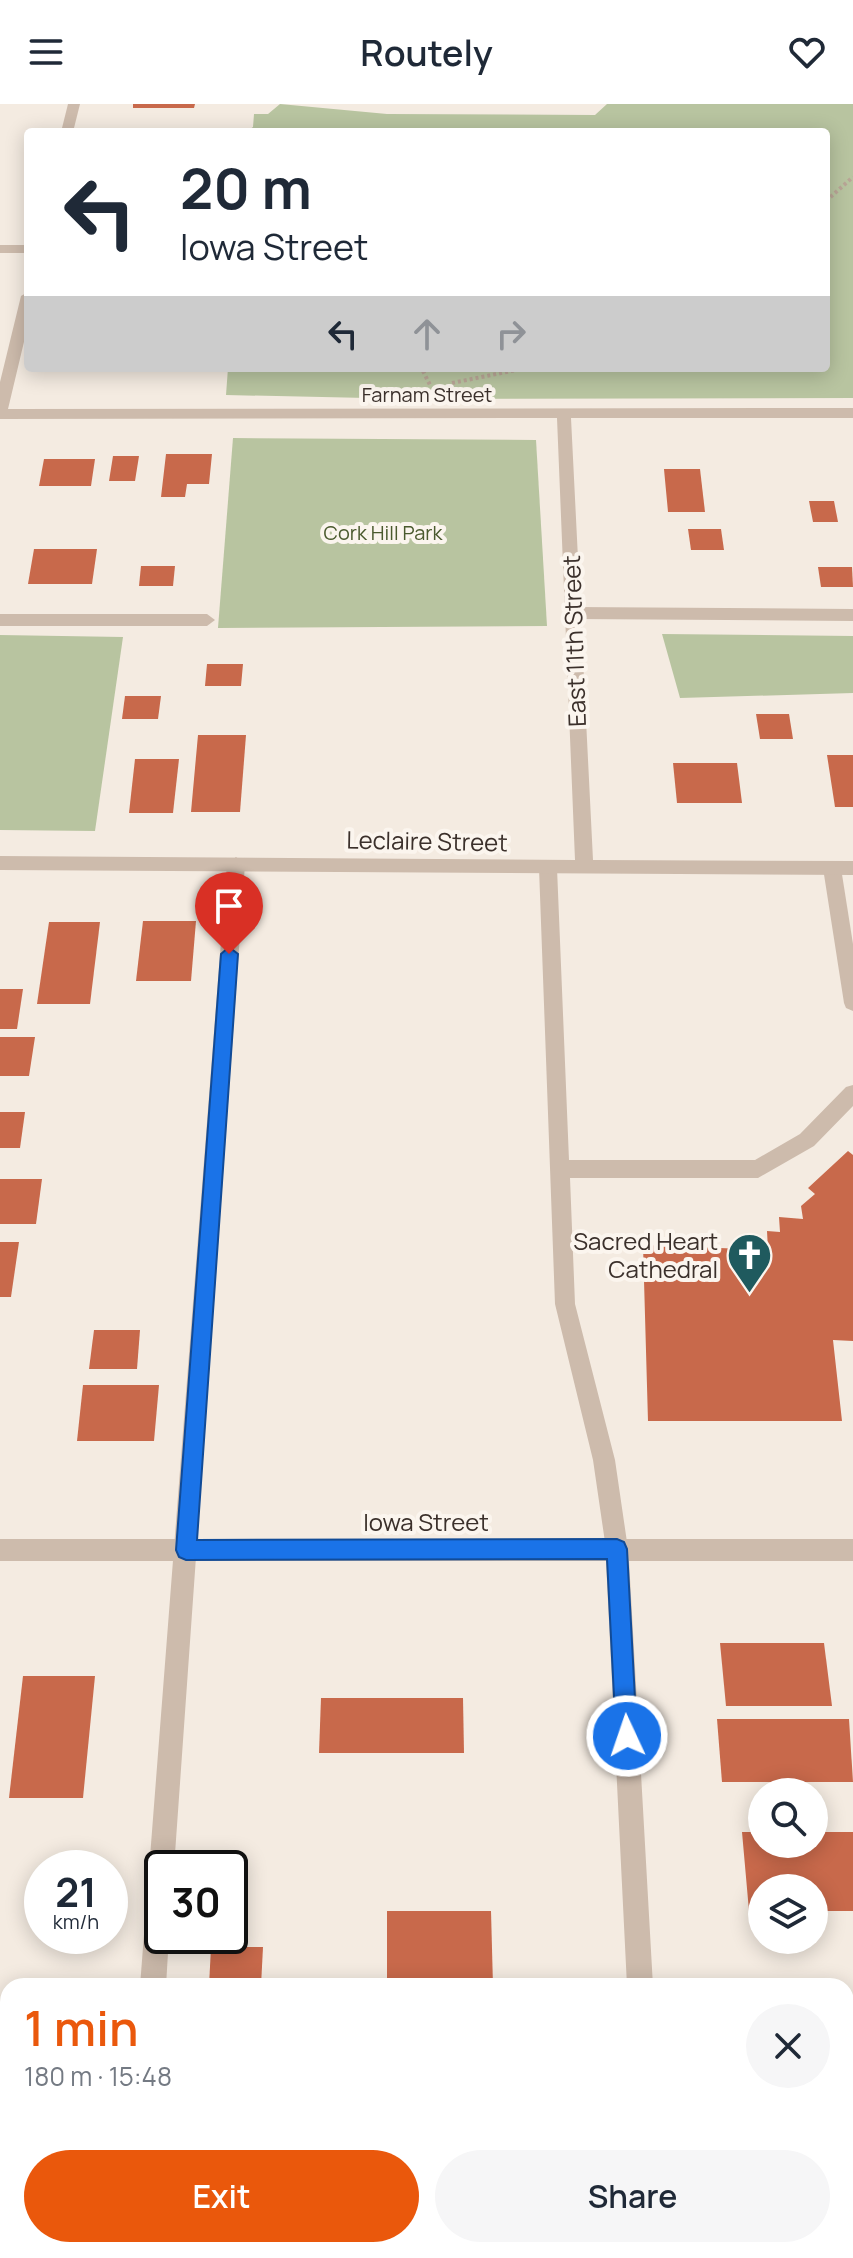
<!DOCTYPE html>
<html lang="en">
<head>
<meta charset="utf-8">
<style>
  body { margin:0; font-family:Manrope,sans-serif; background:#f6f6f7; color:#1f2937; height:100vh; display:flex; flex-direction:column; font-size:30px; white-space:nowrap }
  * { box-sizing:border-box; margin:0 }
  p { font-size:26px; color:#747a83 }
  .icon { flex:none; width:44px; height:44px; fill:none; stroke:currentColor; stroke-width:2; stroke-linecap:round; stroke-linejoin:round }
  .map { position:relative; flex:1; overflow:hidden }
  .details { position:absolute; left:0px; top:1874px; width:854px; height:280px; display:flex; flex-direction:column; background:#fff; border-radius:24px 24px 0 0; box-shadow:0 4px 20px #0003 }
  .details>* { flex:none }
  .top-card { position:absolute; left:24px; top:24px; width:806px; height:244px; border-radius:8px; box-shadow:0 4px 20px #0003; background:#fff; color:#1f2937; overflow:hidden }
  .buttons { position:absolute; left:748px; top:1674px; display:grid; gap:16px }
  .buttons a { display:grid; place-items:center; width:80px; height:80px; border-radius:50%; background:#fff; box-shadow:0 4px 20px #0003; font-size:40px }
  .speed { position:absolute; left:24px; top:1746px; display:flex; gap:16px; font-size:40px; font-weight:700; text-align:center }
  .speed>* { display:grid; place-content:center; width:104px; height:104px; border-radius:50%; background:#fff; box-shadow:0 4px 20px #0003; line-height:1 }
  .speed small { font-size:20px; font-weight:400 }
  .speed .limit { border:4px solid #111; border-radius:12px; background:#fff; color:#111 }
  .pin { position:absolute; display:grid; place-items:center; width:68px; height:68px; color:#fff; margin:-82px -34px; border-radius:50% 50% 50% 0; rotate:-45deg; box-shadow:0 0 8px #0007 }
  .pin .icon { rotate:45deg }
  .me { position:absolute; width:88px; margin:-44px; rotate:357deg; stroke-linejoin:round; filter:drop-shadow(0 0 6px #0008) }
  .turn { display:flex; align-items:center; gap:28px; height:168px; padding:0 24px; font-size:36px }
  .turn .icon { width:104px; height:104px; stroke-width:2.5 }
  .turn b { display:block; font-size:56px; line-height:68px }
  .lanes { display:flex; align-items:center; height:76px; padding:0 24px; background:#0003; justify-content:center; gap:40px; direction:ltr }
  .lanes .off { opacity:.35 }
  .round { display:grid; place-items:center; flex:none; width:84px; height:84px; border-radius:42px; background:#f6f6f7 }
  .headline { display:flex; align-items:center; justify-content:space-between; height:136px; padding:0 24px }
  h1 { font-size:48px; font-weight:600; line-height:60px; color:#ea580c }
  .cta { display:flex; gap:16px; margin-top:auto; padding:16px 24px }
  .cta a { flex:1; height:92px; border-radius:48px; background:#ea580c; color:#fff; font-size:32px; font-weight:600; line-height:92px; text-align:center }
  .cta a+a { background:#f6f6f7; color:#1f2937 }
  header { display:flex; justify-content:space-between; align-items:center; height:104px; padding:0 24px; background:#fff; font-size:36px; font-weight:600 }
  .map>svg:first-child { display:block }
</style>
</head>
<body>
<header><svg class="icon" aria-label="menu" viewBox="0 0 24 24"><path d="M4 6h16M4 12h16M4 18h16"/></svg>Routely<svg class="icon" aria-label="heart" viewBox="0 0 24 24"><path d="M12 20l-8-8c-3-5 5-10 8-4 3-6 11-1 8 4z"/></svg></header>
<div class="map">
<svg width="853" height="2154" viewBox="0 0 853 2154">
  <rect width="100%" height="100%" fill="#f4ebe1"/>
  <!-- green -->
  <g fill="#b8c4a0">
    <polygon points="280,0 387,10 595,11 607,0 853,0 853,294 413,295 226,291 228,264 826,264 826,28 246,28 253,23 254,10 268,10"/>
    <polygon points="233,334 536,336 547,522 218,524"/>
    <polygon points="662,530 853,532 853,589 680,594"/>
    <polygon points="0,531 123,533 95,727 0,726"/>
  </g>
  <!-- building -->
  <g fill="#c8694b">
    <polygon points="133,0 195,0 194,4 133,4"/>
    <polygon points="166,350 212,350 209,380 187,380 185,393 161,393"/>
    <polygon points="113,352 139,352 135,377 109,377"/>
    <polygon points="44,355 95,355 91,382 39,382"/>
    <polygon points="664,365 700,365 705,408 668,408"/>
    <polygon points="809,397 834,397 838,418 813,418"/>
    <polygon points="688,425 721,425 724,446 691,446"/>
    <polygon points="34,445 97,445 92,480 28,480"/>
    <polygon points="141,462 175,462 173,482 139,482"/>
    <polygon points="818,463 852,463 853,483 821,483"/>
    <polygon points="207,560 243,560 241,582 205,582"/>
    <polygon points="125,592 161,592 158,615 122,615"/>
    <polygon points="756,610 789,610 793,635 760,635"/>
    <polygon points="198,631 246,631 240,708 191,708"/>
    <polygon points="827,651 853,651 853,703 835,703"/>
    <polygon points="135,655 179,655 173,709 129,709"/>
    <polygon points="673,659 737,659 742,699 677,699"/>
    <polygon points="143,817 196,817 191,877 136,877"/>
    <polygon points="49,818 100,818 90,900 37,900"/>
    <polygon points="0,885 23,885 17,925 0,925"/>
    <polygon points="0,933 35,933 29,972 0,972"/>
    <polygon points="0,1008 25,1008 20,1044 0,1044"/>
    <polygon points="848,1047 853,1051 853,1237 833,1236 842,1317 648,1317 643,1141 768,1146 767,1127 780,1128 779,1113 803,1115 801,1102 815,1090 808,1084"/>
    <polygon points="0,1075 42,1075 36,1120 0,1120"/>
    <polygon points="0,1138 19,1138 11,1193 0,1193"/>
    <polygon points="94,1226 140,1226 137,1265 89,1265"/>
    <polygon points="83,1281 159,1281 154,1337 77,1337"/>
    <polygon points="720,1539 824,1539 832,1602 726,1602"/>
    <polygon points="23,1572 95,1572 83,1694 9,1694"/>
    <polygon points="321,1594 463,1594 464,1649 319,1649"/>
    <polygon points="717,1615 849,1615 853,1678 722,1678"/>
    <polygon points="742,1728 762,1728 762,1740 814,1740 814,1728 853,1728 853,1807 814,1807 814,1784 762,1784 762,1807 749,1807"/>
    <polygon points="387,1807 491,1807 493,1882 387,1882"/>
    <polygon points="211,1843 263,1843 261,1882 209,1882"/>
    <rect x="846" y="1961" width="7" height="93"/>
    <polygon points="846,2079 853,2079 853,2154 770,2154 770,2146 846,2146"/>
    <rect x="410" y="2146" width="83" height="8"/>
  </g>
  <g fill="none" stroke-linecap="round" stroke-linejoin="round">
    <!-- path -->
    <g stroke="#b9a596" stroke-width="4" stroke-dasharray="3 3" stroke-linecap="butt">
      <polyline points="826,97 853,73"/>
      <polyline points="423,267 430,281"/>
      <polyline points="452,279 526,264"/>
    </g>
    <!-- service -->
    <g fill="#cdbbac" fill-rule="evenodd">
      <rect x="0" y="141" width="28" height="8"/>
      <polygon points="574,503 853,505 853,517 574,515 566,509"/>
      <polygon points="0,510 207,510 215,516 207,522 0,522"/>
      <polygon points="236,753 245,760 174,1764 162,1764 162,1832 169,1832 166,1882 140,1882 227,760"/>
      <polygon points="548,757 557,764 569,1056 755,1056 800,1030 846,983 853,981 853,1002 814,1042 758,1074 570,1074 575,1200 615,1356 628,1445 625,1453 617,1456 609,1453 606,1445 593,1356 555,1200 539,764"/>
      <polygon points="832,757 841,764 853,840 853,907 846,904 844,899 823,764"/>
      <polygon points="119,2146 147,2146 146,2154 118,2154"/>
    </g>
    <!-- minor -->
    <g fill="#cdbbac" fill-rule="evenodd">
      <polygon points="68,0 80,0 73,28 61,28"/>
      <polygon points="28,188 28,221 8,305 853,304 853,314 571,314 593,756 853,757 853,771 0,766 0,752 575,756 557,314 0,315 0,278 21,192"/>
      <polygon points="0,1435 853,1435 853,1457 629,1457 653,1882 627,1882 606,1457 0,1457"/>
      <polygon points="639,2146 667,2146 668,2154 640,2154"/>
    </g>
  </g>
  <!-- route -->
  <polygon fill="#1a73e8" stroke="#114b97" stroke-width="2" points="229,843 238,850 197,1436 617,1435 624,1438 627,1445 637,1632 634,1640 627,1643 619,1640 616,1632 607,1455 186,1456 179,1453 176,1446 221,850"/>
  <!-- icons -->
  <defs>
    <symbol id="church-pin" viewBox="-11 -11 22 30"><path d="M0 17L-7.5 6A9.5 9.5 0 1 1 7.5 6Z" fill="#1f5a5e" stroke="#fbf5ee"/><path d="M-1.2-6h2.4v3.5h3.3v2.4h-3.3V6h-2.4V-.1h-3.3v-2.4h3.3Z" fill="#fff"/></symbol>
  </defs>
  <g fill-rule="evenodd">
    <use href="#church-pin" x="724" y="1126" width="51" height="69"/>
  </g>
  <g text-anchor="middle" stroke-width="8" stroke-linejoin="round" paint-order="stroke">
    <!-- far-street labels -->
    <g font-size="20" fill="#3b302b" stroke="#fbf5ee">
      <text x="427" y="298">Farnam Street</text>
    </g>
    <!-- far-park labels -->
    <g font-size="20" fill="#4a5a2e" stroke="#fbf5ee">
      <text x="383" y="436">Cork Hill Park</text>
    </g>
    <!-- street labels -->
    <g font-size="24" fill="#3b302b" stroke="#fbf5ee">
      <text transform="translate(575 537) rotate(-92)" y="8">East 11th Street</text>
      <text transform="translate(427 738) rotate(1)" y="8">Leclaire Street</text>
      <text x="426" y="1427">Iowa Street</text>
    </g>
    <!-- poi labels -->
    <g font-size="24" fill="#3b302b" stroke="#fbf5ee" text-anchor="end">
      <text x="718" y="1146">Sacred Heart<tspan x="718" dy="28">Cathedral</tspan></text>
    </g>
  </g>
</svg>
<div class="buttons">
<a><svg class="icon" aria-label="search" viewBox="0 0 24 24"><circle cx="10" cy="10" r="6"/><path d="M15 15l6 6"/></svg></a>
<a><svg class="icon" aria-label="layers" viewBox="0 0 24 24"><path d="M12 4l9 5-9 5-9-5zM3 14l9 5 9-5"/></svg></a>
</div>
<div class="speed"><div>21<small>km/h</small></div><div class="limit">30</div></div>
<div class="pin" style="left:229px;top:850px;background:#d93025"><svg class="icon" aria-label="arrive" viewBox="0 0 24 24"><path d="M6 21V4h12l-3 4 3 4H6"/></svg></div>
<svg class="me" style="left:627px;top:1632px" viewBox="-20 -20 40 40"><circle r="17" fill="#1a73e8" stroke="#fff" stroke-width="3"/><path d="M0-11L8 9 0 5-8 9z" fill="#fff"/></svg>
<div class="top-card">
<div class="turn"><svg class="icon" aria-label="left" viewBox="0 0 24 24"><path d="M17 20v-9H6M10 6l-5 5 5 5"/></svg><div><b>20 m</b>Iowa Street</div></div>
<div class="lanes"><svg class="icon" aria-label="left" viewBox="0 0 24 24"><path d="M17 20v-9H6M10 6l-5 5 5 5"/></svg><svg class="icon off" aria-label="ahead" viewBox="0 0 24 24"><path d="M12 20V5M6 11l6-6 6 6"/></svg><svg class="icon off" aria-label="right" viewBox="0 0 24 24"><path d="M7 20v-9h11M14 6l5 5-5 5"/></svg></div>
</div>
<section class="details">
<div class="headline"><div><h1>1 min</h1><p>180 m · 15:48</p></div><a class="round"><svg class="icon" aria-label="close" viewBox="0 0 24 24"><path d="M6 6l12 12M18 6L6 18"/></svg></a></div>
<div class="cta"><a>Exit</a><a>Share</a></div>
</section>
</div>
</body>
</html>
